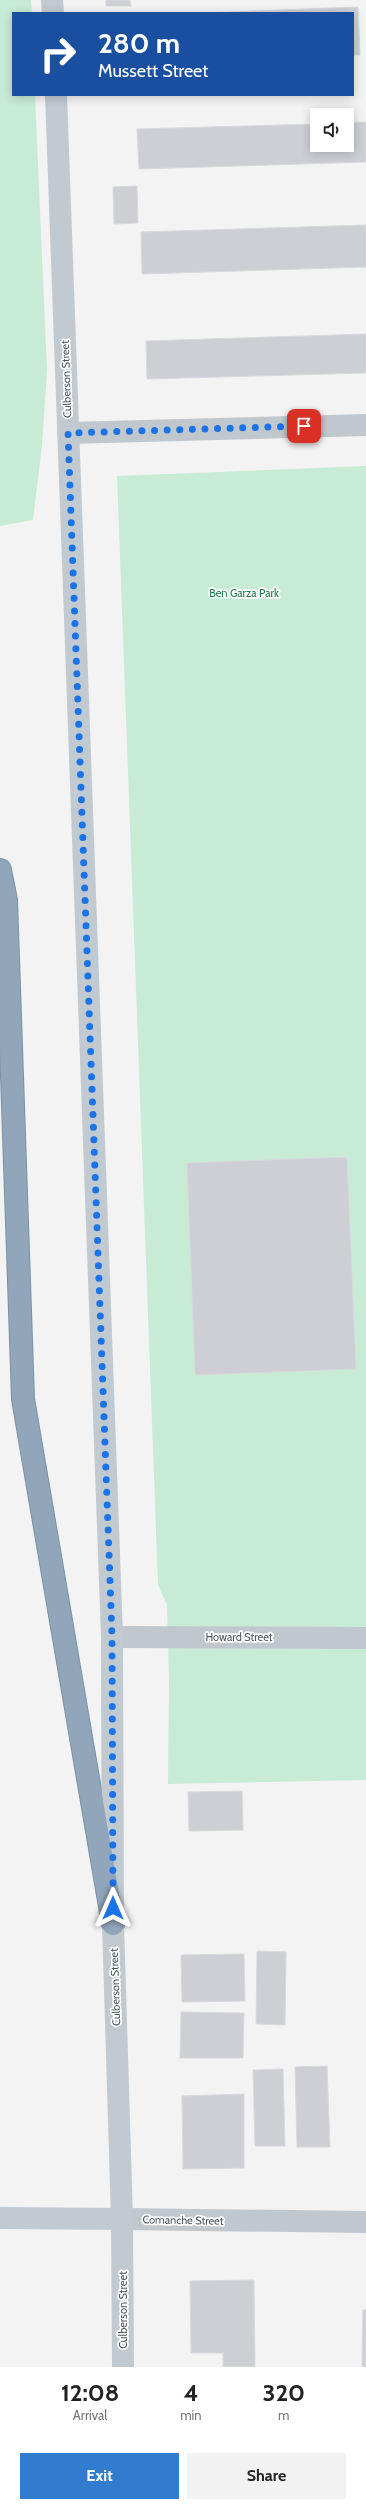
<!DOCTYPE html>
<html lang="en">
<head>
<meta charset="utf-8">
<style>
  body { margin:0; font-family:Cabin,sans-serif; background:#f2f2f2; color:#222; height:100vh; display:flex; flex-direction:column; font-size:15px; white-space:nowrap }
  * { box-sizing:border-box; margin:0 }
  p { font-size:13px; color:#767676 }
  .icon { flex:none; width:22px; height:22px; fill:none; stroke:currentColor; stroke-width:2; stroke-linecap:round; stroke-linejoin:round }
  .map { position:relative; height:2367px; overflow:hidden }
  .side { display:flex; flex-direction:column; background:#fff; flex:1 }
  .side>* { flex:none }
  .banner { position:absolute; left:12px; top:12px; width:342px; height:84px; border-radius:0px; box-shadow:0 2px 10px #0003; background:#1a4fa0; color:#fff; overflow:hidden }
  .controls { position:absolute; left:310px; top:108px; display:grid; gap:8px }
  .controls a { display:grid; place-items:center; width:44px; height:44px; border-radius:0px; background:#fff; box-shadow:0 2px 10px #0003; font-size:20px }
  .pin { position:absolute; display:grid; place-items:center; width:34px; height:34px; color:#fff; margin:-17px; border-radius:8px; box-shadow:0 2px 6px #0006 }
  .me { position:absolute; width:44px; margin:-22px; rotate:0deg; stroke-linejoin:round; filter:drop-shadow(0 0 3px #0008) }
  .turn { display:flex; align-items:center; gap:14px; height:84px; padding:0 20px; font-size:18px }
  .turn .icon { width:52px; height:52px; stroke-width:2.5 }
  .turn b { display:block; font-size:28px; line-height:34px }
  .eta { display:flex; justify-content:space-evenly; align-items:center; height:68px; text-align:center }
  .eta b { font-size:24px; font-weight:700; line-height:28px }
  .primary-button { display:flex; gap:8px; margin-top:auto; padding:8px 20px }
  .primary-button a { flex:1; height:46px; border-radius:0px; background:#327cd0; color:#fff; font-size:16px; font-weight:700; line-height:46px; text-align:center }
  .primary-button a+a { background:#f2f2f2; color:#222 }
  .map>svg:first-child { display:block }
</style>
</head>
<body>
<div class="map">
<svg width="366" height="2367" viewBox="0 0 366 2367">
  <rect width="100%" height="100%" fill="#f4f3f3"/>
  <!-- green -->
  <g fill="#c8ebd5">
    <polygon points="0,0 31,0 32,13 13,13 13,95 35,95 47,370 42,445 33,520 0,526"/>
    <polygon points="366,466 366,1780 168,1784 169,1680 167,1605 158,1585 117,476"/>
  </g>
  <!-- building -->
  <g fill="#cdcfd4" stroke="#d8d9dd">
    <polygon points="106,0 130,0 131,6 106,6"/>
    <polygon points="358,7 360,55 353,55 353,13 201,13"/>
    <polygon points="366,122 366,162 139,169 137,129 317,124 317,145 347,145 347,123"/>
    <polygon points="137,186 138,223 114,224 113,187"/>
    <polygon points="366,225 366,267 142,274 141,232"/>
    <polygon points="366,334 366,373 147,379 146,341"/>
    <polygon points="347,1157 356,1369 195,1375 187,1163"/>
    <polygon points="242,1791 243,1830 189,1831 188,1792"/>
    <polygon points="257,1951 286,1952 285,2025 256,2024"/>
    <polygon points="244,1954 245,2001 182,2002 181,1955"/>
    <polygon points="181,2012 244,2013 243,2058 180,2058"/>
    <polygon points="327,2066 330,2147 297,2147 295,2067"/>
    <polygon points="283,2069 285,2146 255,2146 253,2070"/>
    <polygon points="244,2094 244,2168 183,2169 182,2096"/>
    <polygon points="254,2280 255,2367 223,2367 223,2353 191,2353 190,2281"/>
    <polygon points="363,2310 366,2310 366,2367 362,2367"/>
  </g>
  <g fill="none" stroke-linecap="round" stroke-linejoin="round">
    <defs>
      <polyline id="highway" points="0,870 6,900 23,1399 113,1924"/>
    </defs>
    <!-- highway casing -->
    <use href="#highway" stroke="#7c92a6" stroke-width="24"/>
    <!-- street -->
    <g stroke="#c0c7cd" stroke-width="22">
      <polyline points="68,433 366,425"/>
      <polyline points="112,1637 366,1638"/>
      <polyline points="122,2219 366,2222"/>
    </g>
    <!-- secondary -->
    <g stroke="#c1c9d1" stroke-width="22">
      <polyline points="52,0 53,13"/>
      <polyline points="56,95 112,1637 113,1924 122,2219 123,2367"/>
      <polyline points="0,2218 122,2219"/>
    </g>
    <!-- highway -->
    <use href="#highway" stroke="#91a6ba" stroke-width="22"/>
  </g>
  <g fill="none" stroke-linecap="round" stroke-linejoin="round">
    <!-- route -->
    <polyline stroke="#1a73e8" stroke-width="7" stroke-dasharray="0 12.6" points="113,1908 112,1636 68,433 304,426"/>
  </g>
  <g text-anchor="middle" stroke-width="3.5" stroke-linejoin="round" paint-order="stroke">
    <!-- street labels -->
    <g font-size="11" fill="#4c565e" stroke="#fff">
      <text transform="translate(66 379) rotate(-92)" y="4">Culberson Street</text>
      <text x="239" y="1641">Howard Street</text>
      <text transform="translate(115 1987) rotate(-92)" y="4">Culberson Street</text>
      <text transform="translate(183 2220) rotate(1)" y="4">Comanche Street</text>
      <text transform="translate(123 2310) rotate(-90)" y="4">Culberson Street</text>
    </g>
    <!-- park labels -->
    <g font-size="11" fill="#24794b" stroke="#fff">
      <text x="244" y="597">Ben Garza Park</text>
    </g>
  </g>
</svg>
<div class="controls">
<a><svg class="icon" aria-label="sound" viewBox="0 0 24 24"><path d="M4 9h4l5-4v14l-5-4H4zM17 9q2 3 0 6"/></svg></a>
</div>
<div class="pin" style="left:304px;top:426px;background:#d93025"><svg class="icon" aria-label="arrive" viewBox="0 0 24 24"><path d="M6 21V4h12l-3 4 3 4H6"/></svg></div>
<svg class="me" style="left:113px;top:1908px" viewBox="-20 -20 40 40"><path d="M0-17L14 15 0 8-14 15z" fill="#1a73e8" stroke="#fff" stroke-width="4"/></svg>
<div class="banner">
<div class="turn"><svg class="icon" aria-label="right" viewBox="0 0 24 24"><path d="M7 20v-9h11M14 6l5 5-5 5"/></svg><div><b>280 m</b>Mussett Street</div></div>
</div>
</div>
<section class="side">
<div class="eta">
<div><b>12:08</b><p>Arrival</p></div>
<div><b>4</b><p>min</p></div>
<div><b>320</b><p>m</p></div>
</div>
<div class="primary-button"><a>Exit</a><a>Share</a></div>
</section>
</body>
</html>
